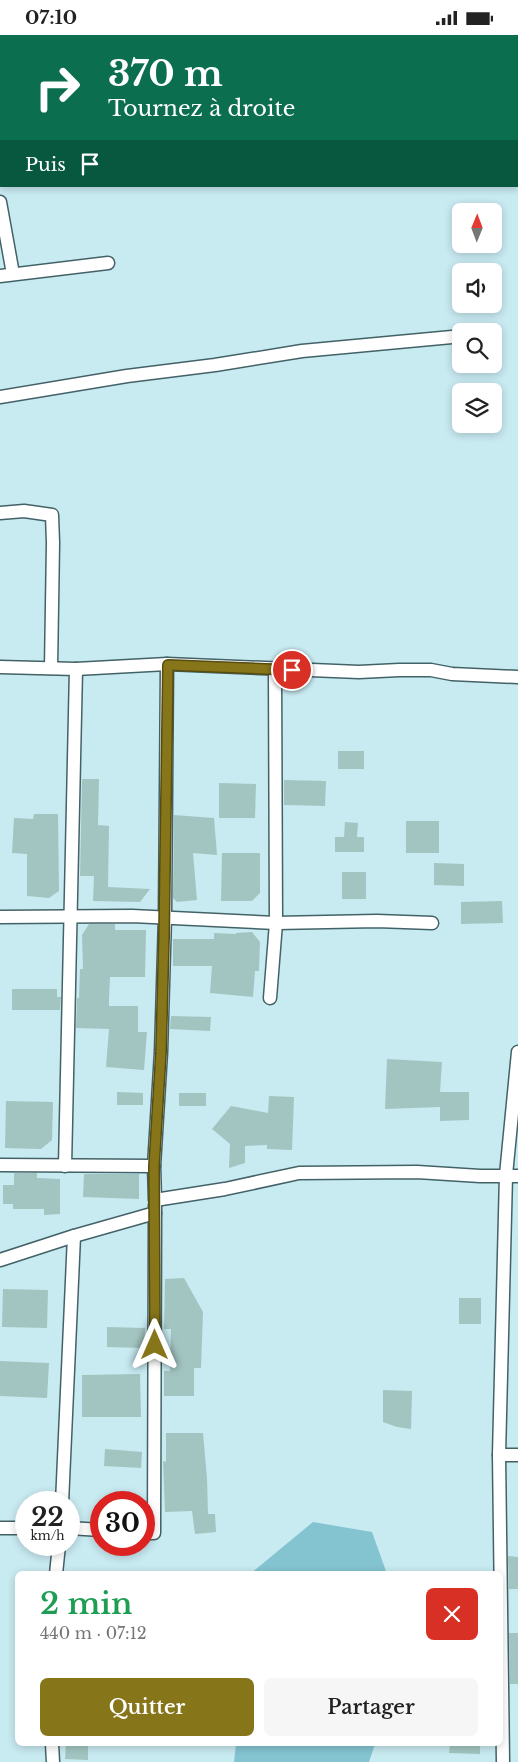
<!DOCTYPE html>
<html lang="fr">
<head>
<meta charset="utf-8">
<style>
  body { margin:0; font-family:"Libre Baskerville",serif; background:#f6f6f6; color:#222; height:100vh; display:flex; flex-direction:column; font-size:19px; white-space:nowrap }
  * { box-sizing:border-box; margin:0 }
  p { font-size:16px; color:#767676 }
  .icon { flex:none; width:28px; height:28px; fill:none; stroke:currentColor; stroke-width:2; stroke-linecap:round; stroke-linejoin:round }
  .map { position:relative; flex:1; overflow:hidden }
  .sheet { position:absolute; left:15px; top:1536px; width:488px; height:175px; display:flex; flex-direction:column; background:#fff; border-radius:8px; box-shadow:0 2px 8px #0003 }
  .sheet>* { flex:none }
  .hud { position:absolute; left:0px; top:0px; width:519px; height:152px; box-shadow:0 2px 8px #0003; background:#0b6e4f; color:#fff; overflow:hidden }
  .needle { width:32px; rotate:1deg }
  .buttons { position:absolute; left:452px; top:168px; display:grid; gap:10px }
  .buttons a { display:grid; place-items:center; width:50px; height:50px; border-radius:8px; background:#fff; box-shadow:0 2px 8px #0003; font-size:25px }
  .speed { position:absolute; left:15px; top:1456px; display:flex; gap:10px; font-size:25px; font-weight:700; text-align:center }
  .speed>* { display:grid; place-content:center; width:65px; height:65px; border-radius:50%; background:#fff; box-shadow:0 2px 8px #0003; line-height:1 }
  .speed small { font-size:12px; font-weight:400 }
  .speed .limit { border:8px solid #d22; background:#fff; color:#111 }
  .pin { position:absolute; display:grid; place-items:center; width:42px; height:42px; color:#fff; margin:-21px; border:2px solid #fff; border-radius:50%; box-shadow:0 1px 5px #0007 }
  .me { position:absolute; width:55px; margin:-28px; rotate:0deg; stroke-linejoin:round; filter:drop-shadow(0 0 4px #0008) }
  .turn { display:flex; align-items:center; gap:18px; height:105px; padding:0 25px; font-size:22px }
  .turn .icon { width:65px; height:65px; stroke-width:2.5 }
  .turn b { display:block; font-size:35px; line-height:42px }
  .then { display:flex; align-items:center; height:48px; padding:0 25px; background:#0003; gap:10px; font-size:19px }
  .round { display:grid; place-items:center; flex:none; width:52px; height:52px; border-radius:8px; background:#f6f6f6 }
  .head { display:flex; align-items:center; justify-content:space-between; height:85px; padding:0 25px }
  h1 { font-size:30px; font-weight:600; line-height:38px; color:#1e9e55 }
  .action { display:flex; gap:10px; margin-top:auto; padding:10px 25px }
  .action a { flex:1; height:58px; border-radius:8px; background:#867519; color:#fff; font-size:20px; font-weight:600; line-height:58px; text-align:center }
  .action a+a { background:#f6f6f6; color:#222 }
  .status { display:flex; justify-content:space-between; align-items:center; height:35px; padding:0 25px; background:#fff; direction:ltr }
  .status svg { height:14px; fill:currentColor }
  .map>svg:first-child { display:block }
</style>
</head>
<body>
<div class="status"><b>07:10</b><svg viewBox="0 0 49 12"><path d="M0 12V9h3v3zM5 12V6h3v6zM10 12V3h3v9zM15 12V0h3v12zM26 1h20v11H26zM47 4h2v5h-2z"/></svg></div>
<div class="map">
<svg width="518" height="1727" viewBox="0 0 518 1727">
  <rect width="100%" height="100%" fill="#c8eaf1"/>
  <!-- green -->
  <g fill="#84c4d0">
    <polygon points="313,1487 372,1497 387,1539 250,1539"/>
    <polygon points="236,1709 375,1709 369,1727 234,1727"/>
  </g>
  <!-- building -->
  <g fill="#a3c5c1">
    <rect x="338" y="716" width="26" height="18"/>
    <polygon points="82,744 99,744 98,790 109,791 108,852 150,854 140,867 93,866 94,841 80,841"/>
    <polygon points="284,745 326,746 325,771 284,770"/>
    <polygon points="219,748 256,749 255,783 219,783"/>
    <polygon points="34,779 58,779 59,856 49,863 27,861 27,819 12,818 14,783 33,784"/>
    <polygon points="174,780 214,783 217,820 193,818 197,865 177,867 173,863"/>
    <rect x="406" y="786" width="33" height="32"/>
    <polygon points="345,787 358,788 357,802 364,802 364,817 335,817 335,802 344,802"/>
    <polygon points="222,818 260,818 260,858 252,866 221,866"/>
    <polygon points="434,828 464,829 464,851 434,850"/>
    <rect x="342" y="837" width="24" height="27"/>
    <polygon points="502,866 503,888 461,889 461,867"/>
    <polygon points="89,889 115,889 115,895 146,895 145,942 110,942 109,964 109,971 138,971 138,997 147,997 144,1035 106,1032 109,994 76,993 77,963 79,963 80,934 83,934 82,900"/>
    <polygon points="252,897 260,907 259,936 255,936 253,962 210,958 212,931 173,931 173,904 214,904 214,898 236,899 236,898"/>
    <polygon points="12,954 57,954 57,962 61,962 60,975 12,975"/>
    <polygon points="171,981 211,982 210,996 170,994"/>
    <polygon points="387,1024 442,1027 440,1057 469,1057 469,1085 440,1086 440,1072 385,1074"/>
    <polygon points="117,1057 143,1058 143,1070 117,1070"/>
    <rect x="179" y="1058" width="27" height="13"/>
    <polygon points="269,1061 294,1062 292,1115 267,1114 267,1110 245,1111 245,1128 229,1133 230,1109 212,1094 231,1071 268,1078"/>
    <polygon points="6,1066 53,1067 52,1105 41,1114 5,1113"/>
    <polygon points="14,1138 37,1138 37,1143 60,1144 60,1179 44,1180 44,1174 13,1174 13,1169 3,1169 3,1150 14,1150"/>
    <polygon points="84,1139 139,1139 139,1164 83,1162"/>
    <polygon points="184,1243 203,1277 201,1333 194,1333 194,1361 164,1361 164,1336 170,1336 171,1294 164,1294 165,1244"/>
    <polygon points="3,1254 48,1255 47,1293 2,1292"/>
    <rect x="459" y="1263" width="22" height="26"/>
    <polygon points="107,1292 145,1293 144,1313 107,1312"/>
    <polygon points="0,1326 49,1328 47,1363 0,1361"/>
    <polygon points="140,1339 141,1382 82,1382 82,1340"/>
    <polygon points="383,1355 412,1356 411,1394 397,1392 383,1387"/>
    <polygon points="166,1398 203,1398 207,1443 208,1479 215,1479 216,1497 195,1499 192,1476 165,1477 163,1426 166,1427"/>
    <polygon points="105,1414 142,1417 141,1433 104,1431"/>
    <polygon points="508,1521 518,1522 518,1554 509,1554"/>
    <polygon points="509,1598 518,1598 518,1649 510,1649"/>
    <polygon points="66,1709 88,1710 88,1725 65,1724"/>
    <polygon points="450,1709 480,1709 480,1719 449,1718"/>
  </g>
  <g fill="none" stroke-linecap="round" stroke-linejoin="round">
    <defs>
      <g id="minor">
        <polyline points="134,1 141,0"/>
        <polyline points="0,24 1,24"/>
        <polyline points="0,167 13,239"/>
        <polyline points="0,241 108,228"/>
        <polyline points="0,362 127,341 215,330 302,316 452,302"/>
        <polyline points="0,478 24,476 52,480 53,508 51,633"/>
        <polyline points="0,632 76,634 167,629 359,637 399,635 431,635 452,639 518,642"/>
        <polyline points="0,882 132,881 276,888 377,886 432,888"/>
        <polyline points="270,963 276,888 275,634"/>
        <polyline points="0,1130 154,1131 155,1165 225,1154 299,1138 417,1137 480,1141 518,1141"/>
        <polyline points="65,1131 76,634"/>
        <polyline points="154,1131 161,1017 165,882 167,629"/>
        <polyline points="0,1225 74,1201 155,1178 155,1170"/>
        <polyline points="499,1420 518,1420"/>
        <polyline points="62,1468 74,1201"/>
        <polyline points="0,1493 26,1493"/>
        <polyline points="69,1493 101,1495"/>
        <polyline points="144,1498 154,1498 155,1178"/>
        <polyline points="56,1539 59,1510"/>
        <polyline points="52,1709 53,1727"/>
        <polyline points="503,1727 499,1420 506,1140 518,1017"/>
      </g>
    </defs>
    <!-- minor casing -->
    <use href="#minor" stroke="#436267" stroke-width="15"/>
    <!-- minor -->
    <use href="#minor" stroke="#fff" stroke-width="12"/>
  </g>
  <g fill="none" stroke-linecap="round" stroke-linejoin="round">
    <defs>
      <polyline id="route" points="155,1310 154,1131 161,1017 164,901 168,630 292,635"/>
    </defs>
    <!-- route casing -->
    <use href="#route" stroke="#574c10" stroke-width="12"/>
    <!-- route -->
    <use href="#route" stroke="#867519" stroke-width="9"/>
  </g>
</svg>
<div class="buttons">
<a><svg class="needle" viewBox="-14 -14 28 28"><path d="M0-13l5 13h-10z" fill="#e53935"/><path d="M0 13l5-13h-10z" fill="#767676"/></svg></a>
<a><svg class="icon" aria-label="sound" viewBox="0 0 24 24"><path d="M4 9h4l5-4v14l-5-4H4zM17 9q2 3 0 6"/></svg></a>
<a><svg class="icon" aria-label="search" viewBox="0 0 24 24"><circle cx="10" cy="10" r="6"/><path d="M15 15l6 6"/></svg></a>
<a><svg class="icon" aria-label="layers" viewBox="0 0 24 24"><path d="M12 4l9 5-9 5-9-5zM3 14l9 5 9-5"/></svg></a>
</div>
<div class="speed"><div>22<small>km/h</small></div><div class="limit">30</div></div>
<div class="pin" style="left:292px;top:635px;background:#d93025"><svg class="icon" aria-label="arrive" viewBox="0 0 24 24"><path d="M6 21V4h12l-3 4 3 4H6"/></svg></div>
<svg class="me" style="left:155px;top:1310px" viewBox="-20 -20 40 40"><path d="M0-17L14 15 0 8-14 15z" fill="#867519" stroke="#fff" stroke-width="4"/></svg>
<div class="hud">
<div class="turn"><svg class="icon" aria-label="right" viewBox="0 0 24 24"><path d="M7 20v-9h11M14 6l5 5-5 5"/></svg><div><b>370 m</b>Tournez à droite</div></div>
<div class="then">Puis<svg class="icon" aria-label="arrive" viewBox="0 0 24 24"><path d="M6 21V4h12l-3 4 3 4H6"/></svg></div>
</div>
<section class="sheet">
<div class="head"><div><h1>2 min</h1><p>440 m · 07:12</p></div><a class="round" style="background:#d93025;color:#fff"><svg class="icon" aria-label="close" viewBox="0 0 24 24"><path d="M6 6l12 12M18 6L6 18"/></svg></a></div>
<div class="action"><a>Quitter</a><a>Partager</a></div>
</section>
</div>
</body>
</html>
